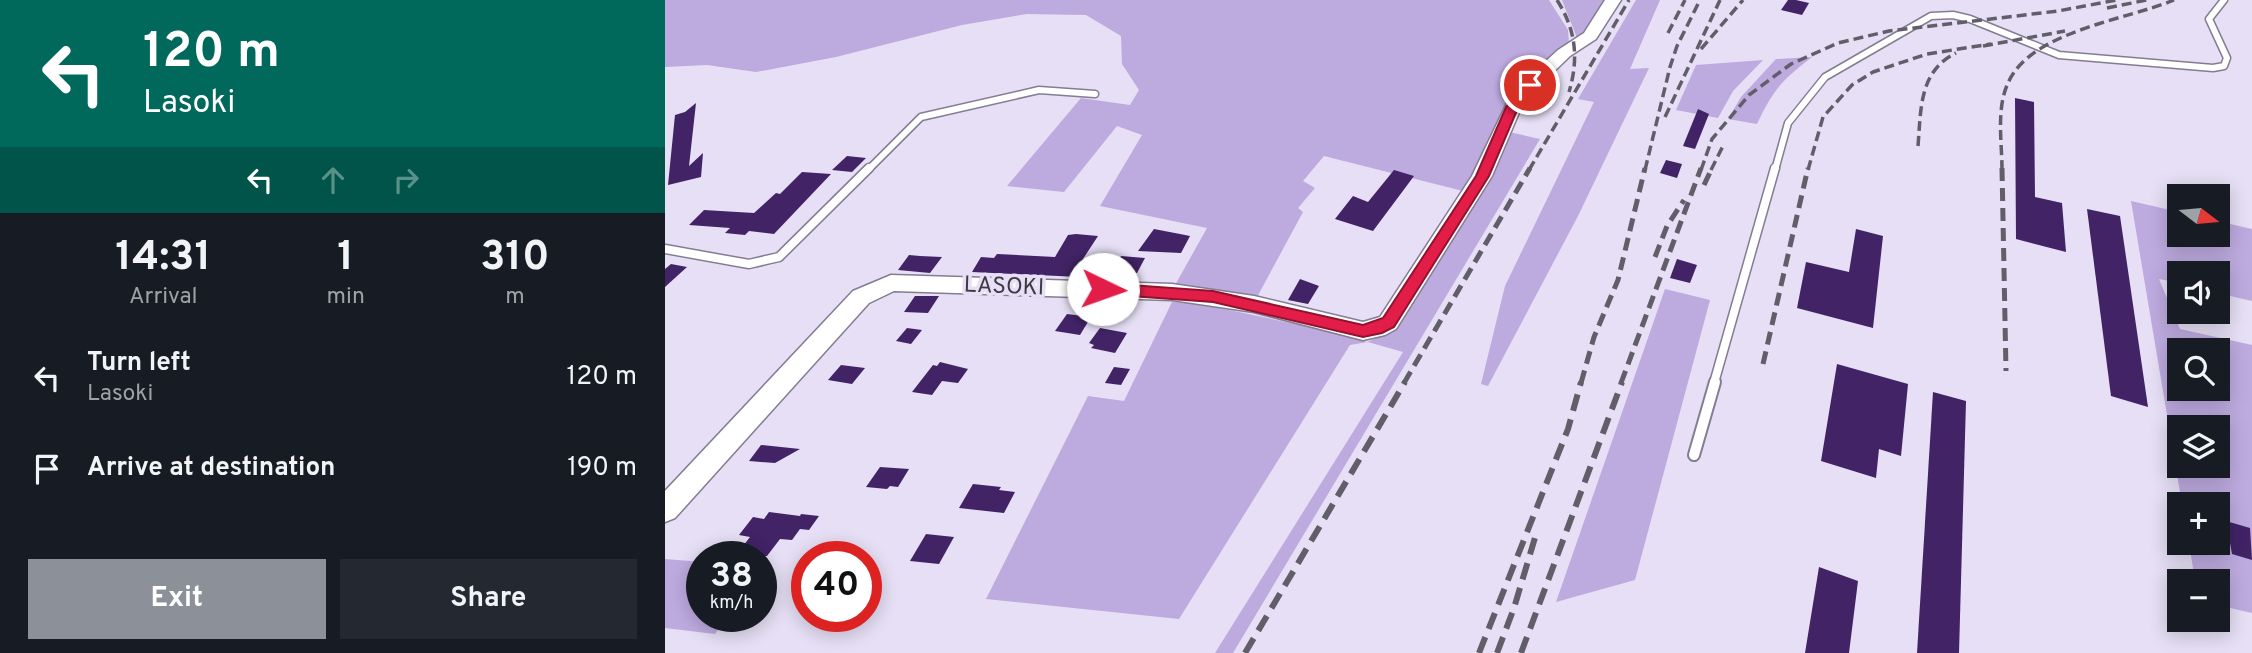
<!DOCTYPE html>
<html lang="en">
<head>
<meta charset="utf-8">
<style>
  body { margin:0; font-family:Overpass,sans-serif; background:#242831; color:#f1f3f6; height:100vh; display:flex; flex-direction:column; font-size:26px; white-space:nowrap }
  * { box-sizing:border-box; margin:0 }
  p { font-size:23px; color:#9ea1a6 }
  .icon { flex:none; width:38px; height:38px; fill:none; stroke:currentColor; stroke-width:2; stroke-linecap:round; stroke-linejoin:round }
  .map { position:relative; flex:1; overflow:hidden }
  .sheet { display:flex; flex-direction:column; background:#171b24; width:665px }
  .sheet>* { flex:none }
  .top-card { background:#00695c; color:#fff; overflow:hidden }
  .needle { width:46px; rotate:106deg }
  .controls { position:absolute; left:1502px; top:184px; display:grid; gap:14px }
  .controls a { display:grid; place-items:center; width:63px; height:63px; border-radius:0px; background:#171b24; box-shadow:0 4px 18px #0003; font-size:35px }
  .speed { position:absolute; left:21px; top:541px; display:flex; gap:14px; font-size:35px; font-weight:700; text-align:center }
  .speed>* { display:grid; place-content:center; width:91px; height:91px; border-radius:50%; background:#171b24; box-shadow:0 4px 18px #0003; line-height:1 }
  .speed small { font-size:18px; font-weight:400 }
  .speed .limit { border:10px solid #d22; background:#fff; color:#111 }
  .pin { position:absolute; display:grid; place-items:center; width:60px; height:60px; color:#fff; margin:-30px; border:4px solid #fff; border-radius:50%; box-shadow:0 2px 7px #0007 }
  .me { position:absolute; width:77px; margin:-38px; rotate:93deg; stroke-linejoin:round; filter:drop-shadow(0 0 5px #0008) }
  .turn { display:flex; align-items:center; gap:24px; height:147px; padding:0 28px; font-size:32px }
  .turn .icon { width:91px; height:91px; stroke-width:2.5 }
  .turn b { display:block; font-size:49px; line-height:60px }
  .lanes { display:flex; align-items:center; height:66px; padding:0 28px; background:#0003; justify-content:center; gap:35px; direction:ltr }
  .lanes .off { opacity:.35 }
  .eta { display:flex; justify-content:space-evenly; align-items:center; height:119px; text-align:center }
  .eta b { font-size:42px; font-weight:700; line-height:49px }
  .primary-button { display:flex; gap:14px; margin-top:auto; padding:14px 28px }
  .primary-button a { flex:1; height:80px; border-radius:0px; background:#8c9099; color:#fff; font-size:28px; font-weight:700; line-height:80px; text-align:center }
  .primary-button a+a { background:#242831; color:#f1f3f6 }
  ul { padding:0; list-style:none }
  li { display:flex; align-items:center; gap:21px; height:91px; padding:0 28px }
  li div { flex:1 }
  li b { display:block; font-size:26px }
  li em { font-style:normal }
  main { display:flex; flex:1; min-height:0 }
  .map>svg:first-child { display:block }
</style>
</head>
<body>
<main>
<section class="sheet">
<div class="top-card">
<div class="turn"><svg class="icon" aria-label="left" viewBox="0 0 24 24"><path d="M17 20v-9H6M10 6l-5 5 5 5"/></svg><div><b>120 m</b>Lasoki</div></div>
<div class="lanes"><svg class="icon" aria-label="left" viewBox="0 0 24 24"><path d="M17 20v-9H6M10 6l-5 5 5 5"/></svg><svg class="icon off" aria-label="ahead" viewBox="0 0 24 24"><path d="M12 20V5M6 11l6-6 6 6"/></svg><svg class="icon off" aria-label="right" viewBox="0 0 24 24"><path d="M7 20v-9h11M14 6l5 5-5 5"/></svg></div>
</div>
<div class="eta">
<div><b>14:31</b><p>Arrival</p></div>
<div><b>1</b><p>min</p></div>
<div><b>310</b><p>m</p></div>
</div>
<ul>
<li><svg class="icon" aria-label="left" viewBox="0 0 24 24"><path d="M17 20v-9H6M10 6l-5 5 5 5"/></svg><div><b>Turn left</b><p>Lasoki</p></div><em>120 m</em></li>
<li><svg class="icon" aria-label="arrive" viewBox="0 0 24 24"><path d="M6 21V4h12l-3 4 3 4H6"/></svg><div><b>Arrive at destination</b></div><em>190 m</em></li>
</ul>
<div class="primary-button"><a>Exit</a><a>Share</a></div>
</section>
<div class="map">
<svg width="1587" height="653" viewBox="0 0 1587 653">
  <rect width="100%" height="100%" fill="#e6dff5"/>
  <!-- green -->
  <g fill="#bdaadf" fill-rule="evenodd">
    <polygon points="0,0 884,0 903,30 904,43 843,103 798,191 659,156 638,181 650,188 633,208 638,212 591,299 509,287 542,228 435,206 477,135 452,126 399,192 342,186 416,98 465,105 474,90 457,64 456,36 421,15 362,14 297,25 171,57 91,72 42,65 0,67"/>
    <polygon points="897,0 944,0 920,34 912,38"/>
    <polygon points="971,0 995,0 965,69 984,68 913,216 823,386 816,384 840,286 929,102 913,99"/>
    <path d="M1147,57C1117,80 1108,90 1092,124L1063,119L1076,97L1111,59Z"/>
    <polygon points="1098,60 1068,91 1053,118 1011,110 1031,65"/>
    <polygon points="844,132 875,139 568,653 550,653 738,352 703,342 685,345 514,619 321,599 423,396 459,401 507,302 531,303 668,332 702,342 722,334 734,322"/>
    <path d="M1466,201L1514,212V234H1552V221L1587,229V301L1552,293V273H1514V283L1494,279L1515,329L1587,345V613L1552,605V581H1530L1524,543L1552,542V504H1517ZM1514,350H1552V388H1514ZM1514,427H1552V466H1514Z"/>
    <polygon points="1000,289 1045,300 970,580 891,602"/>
    <polygon points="0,559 37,562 37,616 63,616 50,634 0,628"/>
  </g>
  <!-- building -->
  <g fill="#412366">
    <polygon points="1123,0 1131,0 1144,3 1137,15 1116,10"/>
    <polygon points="1350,98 1369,102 1370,197 1397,203 1401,252 1351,239"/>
    <polygon points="31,103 24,166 38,153 36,177 3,185 10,115 20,112"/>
    <polygon points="1033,109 1044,114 1030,149 1018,146"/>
    <polygon points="182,156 201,158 187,172 167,170"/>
    <polygon points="1001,160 1017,164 1012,178 995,173"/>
    <polygon points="729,170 749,176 708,231 670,219 688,196 703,202"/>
    <polygon points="137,172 166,174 109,234 84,231 80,235 60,233 65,228 24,225 39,210 89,213 111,193 115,194"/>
    <polygon points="1422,209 1455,216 1483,407 1446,396"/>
    <polygon points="489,229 515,234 525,236 516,253 473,251"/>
    <polygon points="1191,229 1218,236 1208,328 1132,308 1141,262 1184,272"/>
    <polygon points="411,234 433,236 418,259 423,260 414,277 307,272 316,257 329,258 332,254 390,257 403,235"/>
    <polygon points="244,255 255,256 277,257 265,273 233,270"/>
    <polygon points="456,256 480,258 472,273 448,272"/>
    <polygon points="1012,259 1032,265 1025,283 1005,278"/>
    <polygon points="6,264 22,267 0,287 0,269"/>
    <polygon points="635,279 654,286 643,304 623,300"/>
    <polygon points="250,296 274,296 263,313 239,312"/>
    <polygon points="402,314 426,317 415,335 390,331"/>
    <polygon points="242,328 257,330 246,344 231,341"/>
    <polygon points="435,328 462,333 450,353 426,348 429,345 424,343"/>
    <polygon points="275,362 303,369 293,383 277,381 267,395 247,392 268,365 272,366"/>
    <polygon points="1172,364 1243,384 1236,456 1214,449 1211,478 1156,461"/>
    <polygon points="176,365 200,368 187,384 163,380"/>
    <polygon points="449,367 465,369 456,385 440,383"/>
    <polygon points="1268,392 1301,401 1294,653 1252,653"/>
    <polygon points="96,445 135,449 110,463 84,461"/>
    <polygon points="215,467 244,469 233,487 225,486 222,489 201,487"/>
    <polygon points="308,484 336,487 334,490 350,492 339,513 294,508"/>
    <polygon points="104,512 135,516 136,514 154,516 144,530 135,529 127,540 115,539 102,556 84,556 88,551 75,550 85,537 74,535 88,517 99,519"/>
    <polygon points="1561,521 1585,528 1587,560 1567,554"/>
    <polygon points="261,534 289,537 274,564 245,561"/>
    <polygon points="1154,567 1193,581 1184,653 1140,653"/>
  </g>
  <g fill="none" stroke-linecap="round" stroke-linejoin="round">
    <defs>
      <g id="service-far2">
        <polyline points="203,170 256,117 374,90 430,94"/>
        <polyline points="1110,170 1123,123 1160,77 1266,16 1288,15 1305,19 1394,55 1548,68 1559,66 1562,58 1544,19 1559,0"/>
      </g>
      <g id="service-far1">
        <polyline points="0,249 84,264 114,257 204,168"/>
        <polyline points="1049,383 1110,168"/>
      </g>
      <polyline id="service" points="1029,455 1050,382"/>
      <polygon id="tertiary" points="940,0 956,0 931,39 905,56 871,89 856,108 827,176 731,329 720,335 698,340 589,312 507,300 229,291 204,303 10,518 0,522 0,491 188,291 226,275 507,284 589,296 698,322 715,317 807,176 842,103 859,81 893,50 919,33"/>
    </defs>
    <!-- service-far2 casing -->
    <use href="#service-far2" stroke="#847d91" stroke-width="9"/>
    <!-- service-far1 casing -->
    <use href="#service-far1" stroke="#847d91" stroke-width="11"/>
    <!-- service casing -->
    <use href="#service" stroke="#847d91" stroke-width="14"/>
    <!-- tertiary casing -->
    <use href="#tertiary" stroke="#847d91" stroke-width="3"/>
    <!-- service-far2 -->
    <use href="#service-far2" stroke="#fff" stroke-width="6"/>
    <!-- service-far1 -->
    <use href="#service-far1" stroke="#fff" stroke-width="8"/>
    <!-- service -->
    <use href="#service" stroke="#fff" stroke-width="10"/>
    <!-- tertiary -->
    <use href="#tertiary" fill="#fff" fill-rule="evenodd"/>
    <!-- rail-far2 -->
    <g stroke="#615e69" stroke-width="3.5" stroke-dasharray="10 5" stroke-linecap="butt">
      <path d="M892,0C911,30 914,58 904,92"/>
      <polyline points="1442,8 1482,0"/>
      <polyline points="1003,33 1020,0"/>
      <polyline points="1318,46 1400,31"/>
      <polyline points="1036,49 1078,0"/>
      <polyline points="1000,117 1055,0"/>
      <path d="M1253,146C1256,109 1254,71 1291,53"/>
      <polyline points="864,170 964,0"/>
      <polyline points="980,170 1005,67 1012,46 1035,0"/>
      <polyline points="1036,170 1047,139 1084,95 1126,64 1173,43 1224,31 1393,11 1452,0"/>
      <polyline points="1046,170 1059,144"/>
      <polyline points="1143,170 1158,117 1187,85 1208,72 1262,54 1326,44"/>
      <path d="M1337,170C1337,142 1331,109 1343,83C1366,31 1461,20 1509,0"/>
    </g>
    <!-- rail-far1 -->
    <g stroke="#615e69" stroke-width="5" stroke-dasharray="13 7" stroke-linecap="butt">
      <polyline points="1337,168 1341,371"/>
      <polyline points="1039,185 1047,168"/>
      <polyline points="990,257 1002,226 1019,200"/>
      <polyline points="1098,364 1143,168"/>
      <polyline points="739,383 865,168"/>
      <polyline points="916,383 929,337 953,280 980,168"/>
      <polyline points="956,383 1036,168"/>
    </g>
    <!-- rail -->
    <g stroke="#615e69" stroke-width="6" stroke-dasharray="17 9" stroke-linecap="butt">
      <polyline points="580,653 740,382"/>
      <polyline points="814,653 903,429 916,382"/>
      <polyline points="832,653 849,608 872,531"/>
      <polyline points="856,653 957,382"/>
    </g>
  </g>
  <!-- route -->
  <polygon fill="#e11d48" stroke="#92132f" stroke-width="2" points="861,83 871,85 853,108 824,176 729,327 717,333 698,337 548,302 438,294 430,289 438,283 548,291 698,325 718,318 811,176 841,107"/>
  <g text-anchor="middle" stroke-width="7" stroke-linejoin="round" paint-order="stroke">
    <!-- street labels -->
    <g font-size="23" fill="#3d3a43" stroke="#e6dff5">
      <text transform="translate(339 285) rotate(2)" y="8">LASOKI</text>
    </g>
  </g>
</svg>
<div class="controls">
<a><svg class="needle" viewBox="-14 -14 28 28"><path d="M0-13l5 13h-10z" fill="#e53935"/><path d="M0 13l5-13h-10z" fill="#9ea1a6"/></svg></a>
<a><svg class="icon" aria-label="sound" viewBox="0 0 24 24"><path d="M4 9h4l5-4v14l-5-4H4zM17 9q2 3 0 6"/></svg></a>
<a><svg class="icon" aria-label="search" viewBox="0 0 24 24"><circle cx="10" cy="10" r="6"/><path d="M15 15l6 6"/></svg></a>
<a><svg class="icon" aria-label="layers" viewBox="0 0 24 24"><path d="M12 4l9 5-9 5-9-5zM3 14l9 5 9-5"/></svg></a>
<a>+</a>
<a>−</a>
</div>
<div class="speed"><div>38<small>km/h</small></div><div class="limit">40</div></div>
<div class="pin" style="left:865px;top:85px;background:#d93025"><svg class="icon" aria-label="arrive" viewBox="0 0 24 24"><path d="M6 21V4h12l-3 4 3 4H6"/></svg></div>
<svg class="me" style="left:438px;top:289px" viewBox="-20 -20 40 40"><circle r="19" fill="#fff"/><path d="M0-13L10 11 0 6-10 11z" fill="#e11d48"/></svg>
</div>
</main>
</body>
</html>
